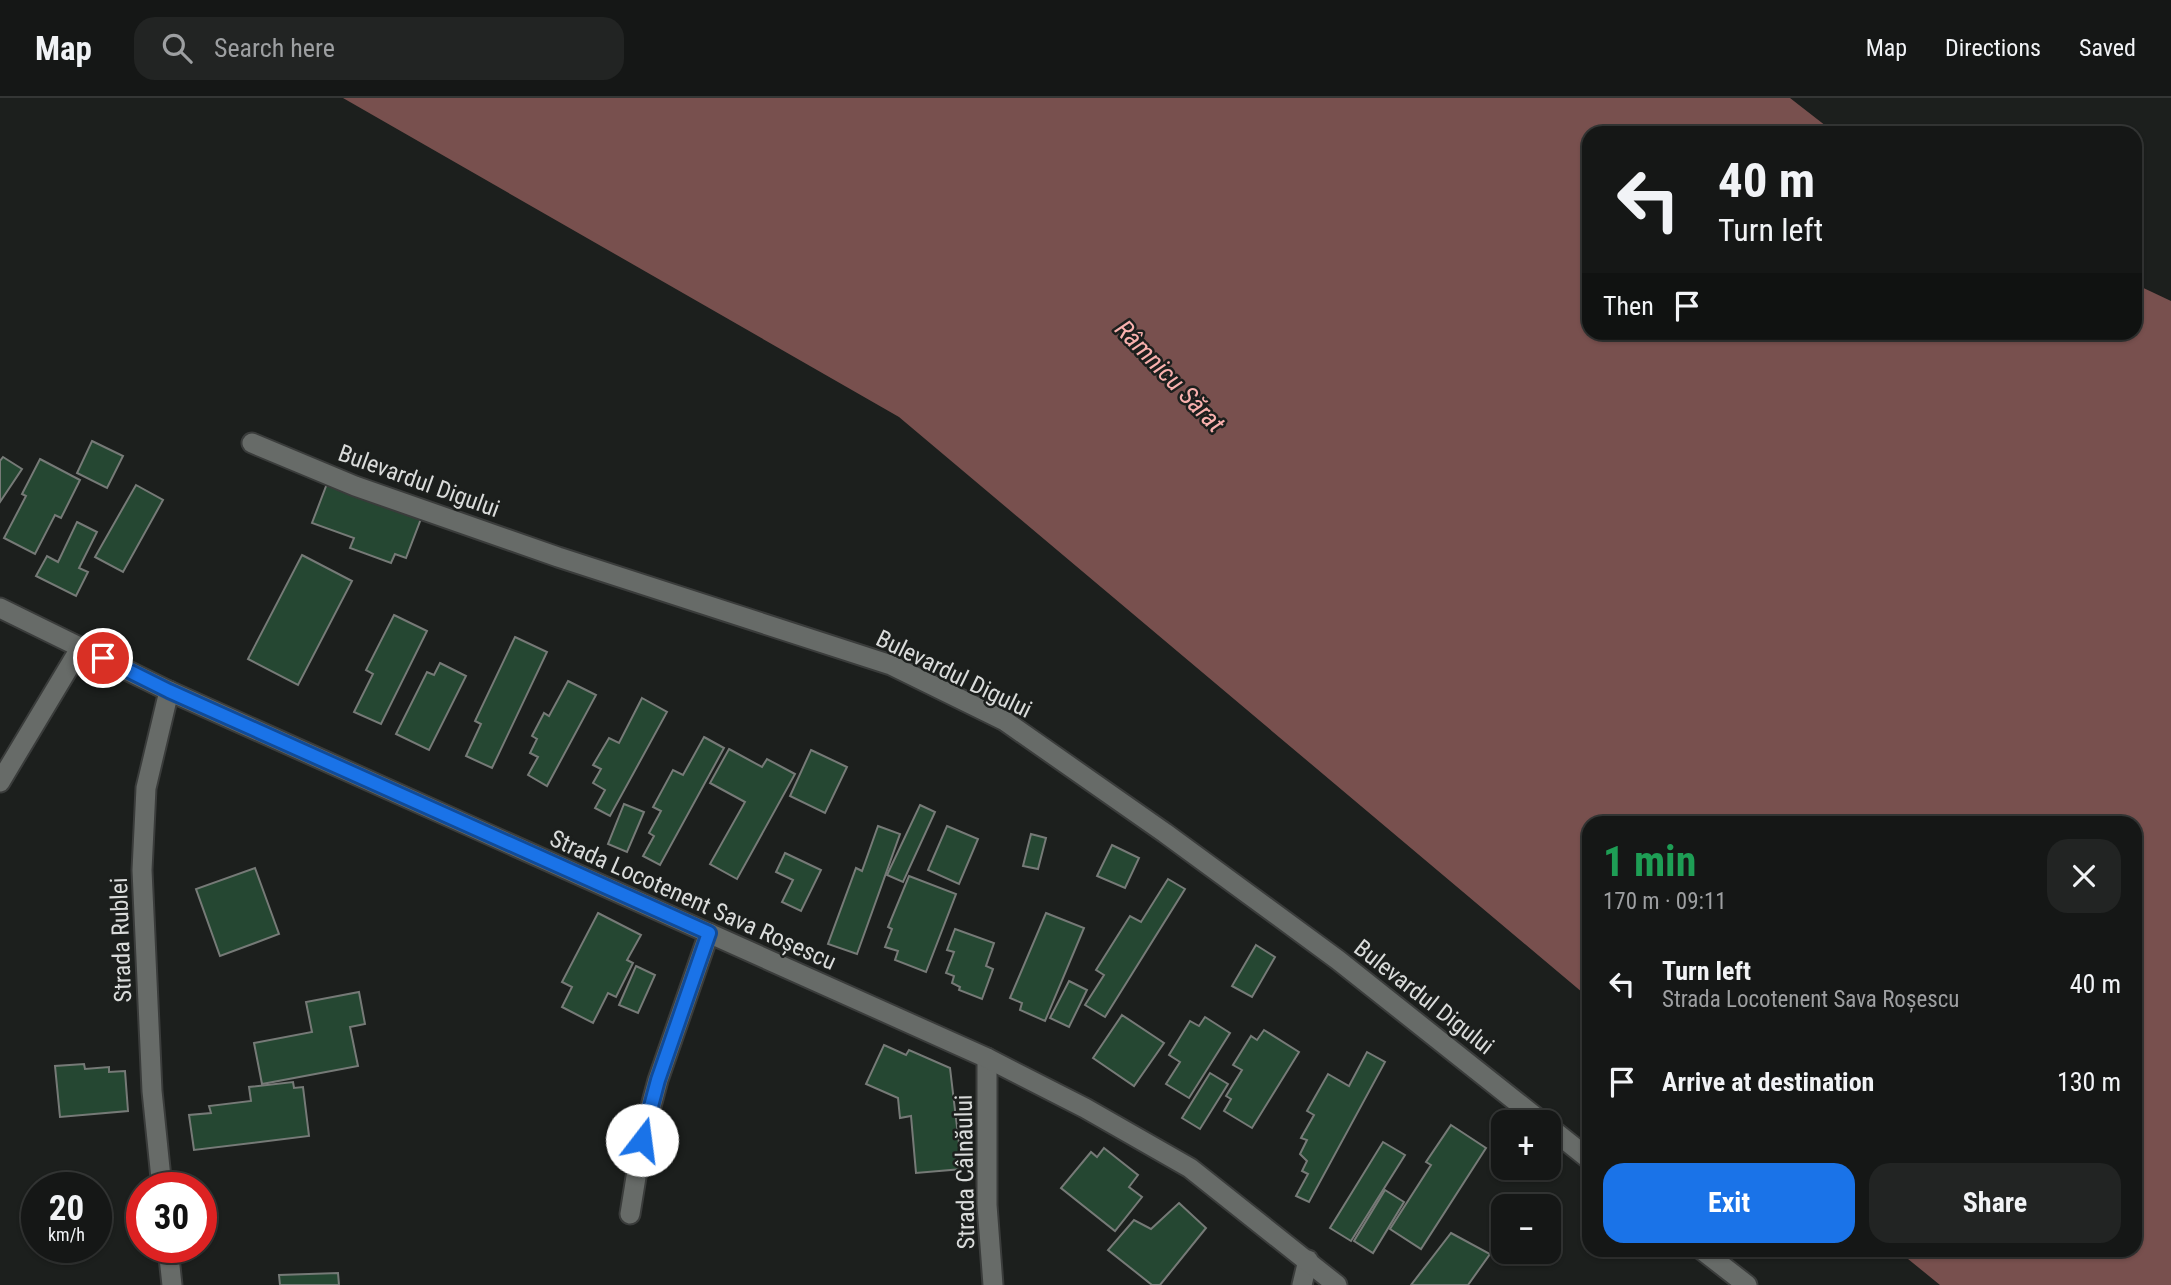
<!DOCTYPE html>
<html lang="en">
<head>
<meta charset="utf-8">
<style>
  body { margin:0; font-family:"Roboto Condensed",sans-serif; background:#222423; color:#f1f3f6; height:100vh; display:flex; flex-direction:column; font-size:26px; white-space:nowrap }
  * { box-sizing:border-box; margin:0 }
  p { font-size:23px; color:#9d9fa1 }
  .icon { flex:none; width:38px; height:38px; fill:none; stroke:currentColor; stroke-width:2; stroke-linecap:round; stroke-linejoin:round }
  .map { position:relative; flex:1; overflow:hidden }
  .panel { position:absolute; left:1582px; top:718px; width:560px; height:441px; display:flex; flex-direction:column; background:#151716; border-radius:21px; box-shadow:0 2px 5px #0004,0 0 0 2px #343635 }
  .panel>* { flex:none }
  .banner { position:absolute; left:1582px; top:28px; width:560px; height:214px; border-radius:21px; box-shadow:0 2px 5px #0004,0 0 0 2px #343635; background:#151716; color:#f1f3f6; overflow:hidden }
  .tools { position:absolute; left:1491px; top:1012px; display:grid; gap:14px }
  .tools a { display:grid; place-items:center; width:70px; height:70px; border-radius:14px; background:#151716; box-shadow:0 2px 5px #0004,0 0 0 2px #343635; font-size:35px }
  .speed { position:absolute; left:21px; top:1074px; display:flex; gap:14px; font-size:35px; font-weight:700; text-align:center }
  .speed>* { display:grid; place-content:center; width:91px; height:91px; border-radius:50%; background:#151716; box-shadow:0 2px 5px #0004,0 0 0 2px #343635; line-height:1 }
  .speed small { font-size:18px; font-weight:400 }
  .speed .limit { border:10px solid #d22; background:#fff; color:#111 }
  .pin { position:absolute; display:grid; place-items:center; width:60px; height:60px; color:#fff; margin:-30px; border:4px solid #fff; border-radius:50%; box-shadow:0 2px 7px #0007 }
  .me { position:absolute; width:77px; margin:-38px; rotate:15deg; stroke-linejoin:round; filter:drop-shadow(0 0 5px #0008) }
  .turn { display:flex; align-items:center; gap:24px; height:147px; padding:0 21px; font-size:32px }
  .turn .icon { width:91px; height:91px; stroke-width:2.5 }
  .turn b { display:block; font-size:49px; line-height:60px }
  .then { display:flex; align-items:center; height:66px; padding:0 21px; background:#0003; gap:14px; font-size:26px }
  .round { display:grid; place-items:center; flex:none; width:74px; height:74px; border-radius:21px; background:#222423 }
  .summary { display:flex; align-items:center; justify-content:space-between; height:119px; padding:0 21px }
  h1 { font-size:42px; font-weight:700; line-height:52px; color:#1e9e55 }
  .button { display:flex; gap:14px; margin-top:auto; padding:14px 21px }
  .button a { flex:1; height:80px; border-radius:21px; background:#1a73e8; color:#fff; font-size:28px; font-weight:700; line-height:80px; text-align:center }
  .button a+a { background:#222423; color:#f1f3f6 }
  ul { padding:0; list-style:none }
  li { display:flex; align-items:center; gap:21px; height:98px; padding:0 21px }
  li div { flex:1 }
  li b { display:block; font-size:26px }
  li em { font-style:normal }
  header { display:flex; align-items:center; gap:42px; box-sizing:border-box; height:98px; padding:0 35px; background:#151716; border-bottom:2px solid #343635 }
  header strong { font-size:33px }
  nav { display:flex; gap:38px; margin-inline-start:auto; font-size:24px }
  .search { width:490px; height:63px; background:#222423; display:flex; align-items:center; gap:18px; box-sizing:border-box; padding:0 24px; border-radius:21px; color:#9d9fa1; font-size:26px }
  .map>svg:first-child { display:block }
</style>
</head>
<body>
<header>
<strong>Map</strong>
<div class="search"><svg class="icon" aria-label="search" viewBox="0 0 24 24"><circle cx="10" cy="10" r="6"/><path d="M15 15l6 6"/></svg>Search here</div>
<nav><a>Map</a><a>Directions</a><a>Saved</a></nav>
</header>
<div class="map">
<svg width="2171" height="1187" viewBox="0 0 2171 1187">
  <rect width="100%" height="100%" fill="#1c1f1d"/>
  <!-- water -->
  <polygon fill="#78504e" points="343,0 1790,0 1835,35 1589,35 1589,234 2135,234 2135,186 2171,203 2171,1187 1940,1187 1897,1152 2135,1152 2135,724 1589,724 1589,900 899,319"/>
  <!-- building -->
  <g fill="#254732" stroke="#767a77" stroke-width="2">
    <polygon points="92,343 123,358 107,390 77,375"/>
    <polygon points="3,359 22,371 0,404 0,363"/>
    <polygon points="40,361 80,382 61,420 55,417 35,456 4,440 26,398 22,396"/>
    <polygon points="328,383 422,418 406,460 395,456 391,465 350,450 354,440 312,425"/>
    <polygon points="136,387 163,402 123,474 95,459"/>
    <polygon points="77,424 97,434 79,470 88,474 76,498 36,478 47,458 58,464"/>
    <polygon points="302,457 352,483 298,587 248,561"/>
    <polygon points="394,517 427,533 381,626 354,614 373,576 366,572"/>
    <polygon points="515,539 547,554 492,670 466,658 481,626 475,623"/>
    <polygon points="440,565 466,578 429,652 396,636 427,574 434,577"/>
    <polygon points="568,583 596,597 547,688 528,677 538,659 530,655 537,641 532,638 544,615 549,618"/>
    <polygon points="642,600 667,614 610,718 595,710 605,692 593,685 601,671 593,667 609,640 619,645"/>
    <polygon points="704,639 724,650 660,767 643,758 654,738 649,735 661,713 653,709 673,672 683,677"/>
    <polygon points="729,651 762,669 767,661 795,676 737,781 710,766 745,704 710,685"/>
    <polygon points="811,652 847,669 825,715 790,698"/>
    <polygon points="624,706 644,714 627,754 608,746"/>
    <polygon points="920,707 935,714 903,784 887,777"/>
    <polygon points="878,728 900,736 857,856 828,846 856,770 862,773"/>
    <polygon points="947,728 978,741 959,786 928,772"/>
    <polygon points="1031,736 1046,740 1038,771 1023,768"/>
    <polygon points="1112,747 1139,760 1125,790 1097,778"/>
    <polygon points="785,755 821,772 801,813 782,804 793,782 776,774"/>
    <polygon points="255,770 279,836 220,858 196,791"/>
    <polygon points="909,778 956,796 926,874 895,862 898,853 885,849 892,831 888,829"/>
    <polygon points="1168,781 1185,791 1105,919 1085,907 1104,877 1096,872 1130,818 1141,824"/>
    <polygon points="598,815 641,837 627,862 633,865 616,899 608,895 593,925 562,909 572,889 562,884"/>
    <polygon points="1046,815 1084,830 1045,923 1020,912 1022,905 1010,900"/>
    <polygon points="955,831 994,845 986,868 993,871 982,901 959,892 960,889 952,885 954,878 946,875 954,854 947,852"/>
    <polygon points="1256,847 1275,859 1252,899 1232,888"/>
    <polygon points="636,868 655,877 638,915 619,907"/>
    <polygon points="1069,883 1087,892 1069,929 1050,920"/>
    <polygon points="359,894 365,926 350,929 358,968 262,986 254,945 312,934 306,904"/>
    <polygon points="1122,917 1164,945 1134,988 1093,960"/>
    <polygon points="1205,919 1230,935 1189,1000 1166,986 1180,964 1169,957 1190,923 1199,928"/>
    <polygon points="1264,932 1299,954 1252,1030 1224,1013 1231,1001 1226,998 1242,972 1233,967 1251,938 1257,942"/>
    <polygon points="884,947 906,957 909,952 950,970 962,1071 916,1075 911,1018 900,1020 898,1000 866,986"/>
    <polygon points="1367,954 1385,964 1309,1104 1296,1098 1308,1076 1302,1073 1307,1063 1300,1056 1307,1042 1301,1040 1314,1017 1307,1013 1328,976 1349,988"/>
    <polygon points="84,966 85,971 109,969 109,974 125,973 128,1013 60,1019 55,968"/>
    <polygon points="1210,975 1228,986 1200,1031 1182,1020"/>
    <polygon points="293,984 294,990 303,989 309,1038 194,1052 189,1017 211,1015 209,1008 251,1003 249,989"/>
    <polygon points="1451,1027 1486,1050 1421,1151 1390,1131 1431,1067 1426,1064"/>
    <polygon points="1383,1044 1405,1057 1351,1143 1330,1130"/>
    <polygon points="1104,1050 1138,1077 1129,1089 1142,1099 1115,1133 1061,1090 1091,1054 1097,1059"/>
    <polygon points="1385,1092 1404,1104 1373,1155 1354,1143"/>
    <polygon points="1179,1105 1206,1130 1160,1187 1152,1187 1108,1152 1134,1122 1151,1131"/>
    <polygon points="1451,1135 1490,1156 1468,1187 1411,1187"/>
    <polygon points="338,1175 339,1187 280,1187 279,1177"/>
  </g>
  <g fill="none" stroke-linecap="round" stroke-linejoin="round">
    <defs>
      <g id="minor">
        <polyline points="252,345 355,388 558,459 891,567 1005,623 1165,735 1338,862 1542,1024"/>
        <polyline points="987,960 987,1107 993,1187"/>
        <polyline points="1549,1029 1589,1061"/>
        <polyline points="162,1090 152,993 142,772 146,690 169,593"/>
        <polyline points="630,1116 642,1042 658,982 709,835"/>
        <polyline points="168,1150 172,1187"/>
        <polyline points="1702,1152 1747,1187"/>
        <polyline points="1302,1187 1308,1162"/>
      </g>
      <g id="tertiary">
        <polyline points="0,510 169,593 987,960 1085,1010 1190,1070 1337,1187"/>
        <polyline points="0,684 81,549"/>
      </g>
    </defs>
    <!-- minor casing -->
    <use href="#minor" stroke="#3a3c3b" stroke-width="23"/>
    <!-- tertiary casing -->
    <use href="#tertiary" stroke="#3a3c3b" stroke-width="23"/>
    <!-- minor -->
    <use href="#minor" stroke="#676b68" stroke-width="19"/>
    <!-- tertiary -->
    <use href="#tertiary" stroke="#676b68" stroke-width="19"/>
  </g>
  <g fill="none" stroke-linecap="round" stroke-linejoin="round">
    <defs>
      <polyline id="route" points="103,560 169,593 709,835 658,982 642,1042"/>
    </defs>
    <!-- route casing -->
    <use href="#route" stroke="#114b97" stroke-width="18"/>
    <!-- route -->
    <use href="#route" stroke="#1a73e8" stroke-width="12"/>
  </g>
  <g text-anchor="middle" stroke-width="5" stroke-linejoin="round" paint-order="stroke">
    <!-- street labels -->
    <g font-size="24" fill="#dadcdb" stroke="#1c1f1d">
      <text transform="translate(419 383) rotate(20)" y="8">Bulevardul Digului</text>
      <text transform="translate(954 576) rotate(26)" y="8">Bulevardul Digului</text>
      <text transform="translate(693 802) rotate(24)" y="8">Strada Locotenent Sava Roșescu</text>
      <text transform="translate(121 842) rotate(-92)" y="8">Strada Rublei</text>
      <text transform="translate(1424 899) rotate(38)" y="8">Bulevardul Digului</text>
      <text transform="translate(965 1074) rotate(-91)" y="8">Strada Câlnăului</text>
    </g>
    <!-- water labels -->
    <g font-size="26" font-style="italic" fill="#f9b1ae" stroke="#1c1f1d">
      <text transform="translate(1170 278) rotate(46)" y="9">Râmnicu Sărat</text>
    </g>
  </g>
</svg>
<div class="tools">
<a>+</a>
<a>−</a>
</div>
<div class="speed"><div>20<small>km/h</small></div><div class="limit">30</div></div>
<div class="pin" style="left:103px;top:560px;background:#d93025"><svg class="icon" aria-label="arrive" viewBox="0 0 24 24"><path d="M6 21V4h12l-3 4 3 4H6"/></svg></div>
<svg class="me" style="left:642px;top:1042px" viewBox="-20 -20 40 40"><circle r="19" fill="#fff"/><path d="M0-13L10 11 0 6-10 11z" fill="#1a73e8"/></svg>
<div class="banner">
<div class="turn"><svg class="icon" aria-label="left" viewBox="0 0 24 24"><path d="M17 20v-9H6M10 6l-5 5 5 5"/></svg><div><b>40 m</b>Turn left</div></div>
<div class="then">Then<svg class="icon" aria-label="arrive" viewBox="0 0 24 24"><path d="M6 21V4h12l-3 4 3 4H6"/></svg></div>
</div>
<section class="panel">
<div class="summary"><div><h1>1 min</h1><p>170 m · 09:11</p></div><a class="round"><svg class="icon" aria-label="close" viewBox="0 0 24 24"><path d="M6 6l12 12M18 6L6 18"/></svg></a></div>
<ul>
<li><svg class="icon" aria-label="left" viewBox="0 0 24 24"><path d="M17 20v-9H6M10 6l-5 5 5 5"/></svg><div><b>Turn left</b><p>Strada Locotenent Sava Roșescu</p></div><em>40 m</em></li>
<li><svg class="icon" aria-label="arrive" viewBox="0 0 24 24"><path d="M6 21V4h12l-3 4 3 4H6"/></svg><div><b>Arrive at destination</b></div><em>130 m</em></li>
</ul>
<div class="button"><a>Exit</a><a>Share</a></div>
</section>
</div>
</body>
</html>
